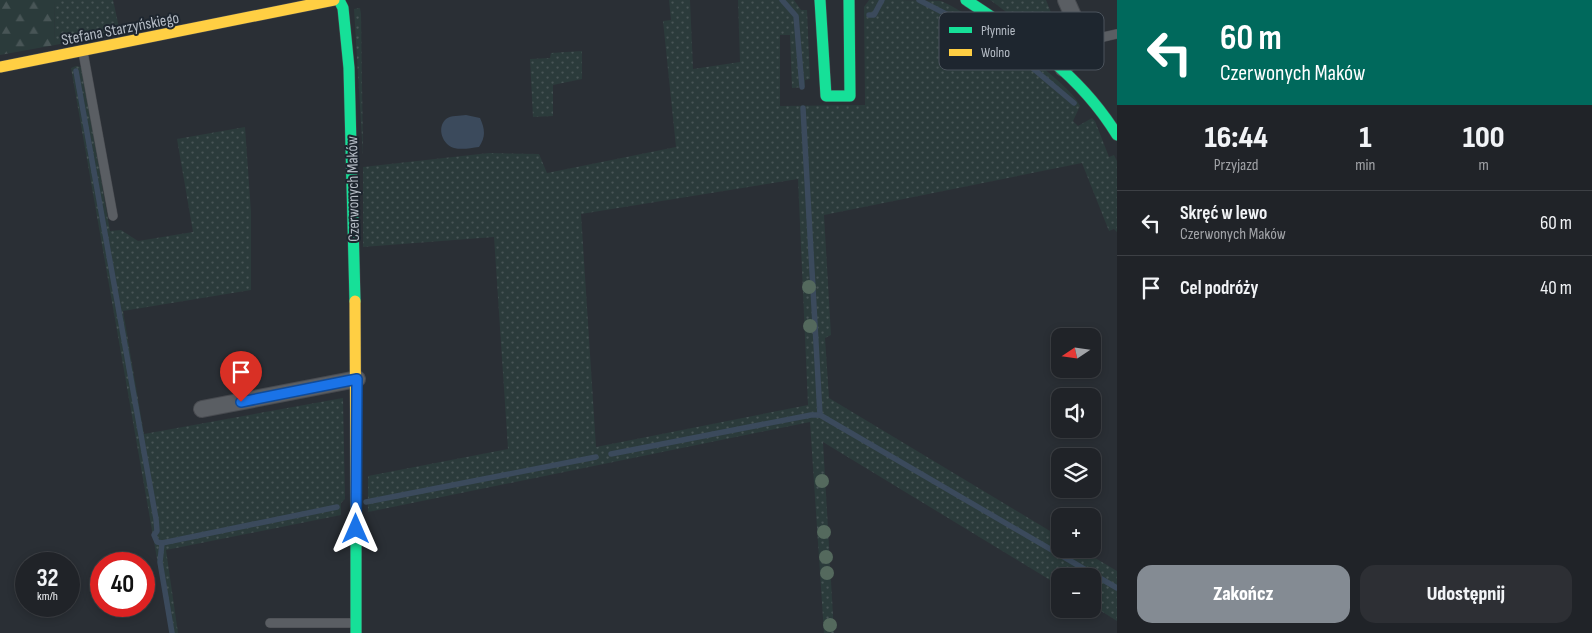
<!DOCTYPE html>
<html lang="pl">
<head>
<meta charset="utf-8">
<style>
  body { margin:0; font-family:"Sofia Sans Condensed",sans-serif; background:#2d2f34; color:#f1f3f6; height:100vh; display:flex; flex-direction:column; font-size:19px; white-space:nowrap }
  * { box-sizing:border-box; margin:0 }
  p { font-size:16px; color:#a2a4a8 }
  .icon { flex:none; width:28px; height:28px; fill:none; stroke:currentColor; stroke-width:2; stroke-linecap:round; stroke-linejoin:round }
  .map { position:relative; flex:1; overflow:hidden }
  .side { display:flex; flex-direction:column; background:#202328; width:475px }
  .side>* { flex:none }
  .guide { background:#00695c; color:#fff; overflow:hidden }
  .needle { width:32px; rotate:257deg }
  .fabs { position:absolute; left:1051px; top:328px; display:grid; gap:10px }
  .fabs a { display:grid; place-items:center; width:50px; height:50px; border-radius:10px; background:#202328; box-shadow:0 2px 8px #0003,0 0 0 1px #3d4045; font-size:25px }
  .speed { position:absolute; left:15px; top:552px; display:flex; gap:10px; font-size:25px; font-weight:700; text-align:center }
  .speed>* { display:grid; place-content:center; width:65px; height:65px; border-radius:50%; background:#202328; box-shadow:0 2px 8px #0003,0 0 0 1px #3d4045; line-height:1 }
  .speed small { font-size:12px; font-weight:400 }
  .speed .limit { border:8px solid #d22; background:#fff; color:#111 }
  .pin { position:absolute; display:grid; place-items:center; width:42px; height:42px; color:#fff; margin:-51px -21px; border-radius:50% 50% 50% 0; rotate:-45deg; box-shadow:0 0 5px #0007 }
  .pin .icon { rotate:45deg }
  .me { position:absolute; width:55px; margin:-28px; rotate:0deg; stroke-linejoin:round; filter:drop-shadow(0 0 4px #0008) }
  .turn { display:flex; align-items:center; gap:18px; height:105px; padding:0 20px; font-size:22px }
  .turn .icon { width:65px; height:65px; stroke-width:2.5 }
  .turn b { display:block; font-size:35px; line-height:42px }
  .eta { display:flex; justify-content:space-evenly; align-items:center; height:85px; text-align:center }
  .eta b { font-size:30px; font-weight:800; line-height:35px }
  .button { display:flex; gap:10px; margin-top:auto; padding:10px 20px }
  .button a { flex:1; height:58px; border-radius:15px; background:#848b93; color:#fff; font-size:20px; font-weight:800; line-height:58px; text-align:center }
  .button a+a { background:#2d2f34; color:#f1f3f6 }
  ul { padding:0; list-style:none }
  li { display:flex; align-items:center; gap:15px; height:65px; padding:0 20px; border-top:1px solid #3d4045 }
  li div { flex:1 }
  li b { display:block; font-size:19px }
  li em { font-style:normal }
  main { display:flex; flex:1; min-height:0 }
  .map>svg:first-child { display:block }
</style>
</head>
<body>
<main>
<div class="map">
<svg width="1117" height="633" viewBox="0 0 1117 633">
  <defs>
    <pattern id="grass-dots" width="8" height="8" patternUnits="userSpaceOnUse" patternTransform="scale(1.25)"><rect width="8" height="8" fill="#2b3b3b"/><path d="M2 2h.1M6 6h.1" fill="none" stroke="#485556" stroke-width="1.8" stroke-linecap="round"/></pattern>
    <pattern id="forest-firs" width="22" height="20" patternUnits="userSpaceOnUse" patternTransform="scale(1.25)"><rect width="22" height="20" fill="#2b3b3b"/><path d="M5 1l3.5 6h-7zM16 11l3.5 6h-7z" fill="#485556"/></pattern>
  </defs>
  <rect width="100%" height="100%" fill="#2a2f35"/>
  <!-- grass -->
  <g fill="url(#grass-dots)" fill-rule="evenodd">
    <polygon points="54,0 113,0 120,32 55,45"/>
    <path d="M669,0H690L693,69L740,62L738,0H794L801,10H807L810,79L805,80V87L792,88L790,35H780V106L865,105L864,7L869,0C884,0 930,0 941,1C968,12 1070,81 1080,106L1073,121L1078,126L1092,118L1095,121L1109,157L1114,155L1117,161V232L1114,229L1109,231L1082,163L824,215L831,335L825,338L829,398L1060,537V549H1080L1117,571V621L1093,606L1092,576H1060V586L823,442L834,633H824L810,422L368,512V476L508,449L494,237L363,247V167L489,153L539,154L547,173L676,147L663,21L671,20ZM798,179L808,405L596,447L581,214Z"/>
    <path d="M990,0H1046L1063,43C1050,47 1003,9 990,0Z"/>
    <polygon points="360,8 361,14 363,155 354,9"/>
    <polygon points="582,51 582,79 553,85 553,116 533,117 530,59 550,58 551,53"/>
    <polygon points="76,66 81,67 83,74 110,231 121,230 138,241 193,232 177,139 245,127 251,212 251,290 123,311 144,434 343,398 345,499 341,503 341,515 166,550 178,633 170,633 71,68"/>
  </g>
  <!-- forest -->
  <polygon fill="url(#forest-firs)" points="0,0 54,0 55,45 0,55"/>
  <!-- water -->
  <path fill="#3b4a5c" d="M466,115L480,118C485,129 486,137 479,147C471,148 462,150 454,148C443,145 436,128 446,119C451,115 460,116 466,115Z"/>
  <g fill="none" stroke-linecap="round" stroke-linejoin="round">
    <!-- stream -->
    <g stroke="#3b4a5c" stroke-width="5.5">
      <polyline points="782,0 796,16 802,87"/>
      <polyline points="919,0 1004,44 1074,103"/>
      <polyline points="869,15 874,15 882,0"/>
      <polyline points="76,71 156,519 157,531 154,535 157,542 162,543 337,507"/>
      <polyline points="803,108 820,415"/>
      <polyline points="611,454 811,415 820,415 1117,588"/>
      <polyline points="366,502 596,457"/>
      <polyline points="162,543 160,562 172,633"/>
    </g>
    <defs>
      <g id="lane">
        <polyline points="1086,45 1099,38 1117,34"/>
        <polyline points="83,52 113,216"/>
        <polyline points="270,623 355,623"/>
      </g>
      <g id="street">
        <polyline points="1063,68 1086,45 1066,0"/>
        <polyline points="202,409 357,379"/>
      </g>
      <g id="fast">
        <polyline points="339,0 343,8 349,68 355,301"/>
        <polyline points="820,0 826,96 850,96 849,0"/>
        <path d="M966,0C1026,39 1079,73 1117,135"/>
        <polyline points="356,633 356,519"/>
      </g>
      <g id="slow">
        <polyline points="0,67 334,0"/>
        <polyline points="355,301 356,519"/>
      </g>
    </defs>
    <!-- lane casing -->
    <use href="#lane" stroke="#484b50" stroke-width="10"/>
    <!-- street casing -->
    <use href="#street" stroke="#484b50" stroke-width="18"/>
    <!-- fast casing -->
    <use href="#fast" stroke="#484b50" stroke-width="12"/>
    <!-- slow casing -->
    <use href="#slow" stroke="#484b50" stroke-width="12"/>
    <!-- lane -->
    <use href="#lane" stroke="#5a5e63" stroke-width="9"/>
    <!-- street -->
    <use href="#street" stroke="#5a5e63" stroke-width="16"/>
    <!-- fast -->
    <use href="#fast" stroke="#16e098" stroke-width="11"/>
    <!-- slow -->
    <use href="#slow" stroke="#ffcf43" stroke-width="11"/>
  </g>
  <!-- trees -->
  <g fill="#54695d">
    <circle cx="809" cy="287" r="7"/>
    <circle cx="810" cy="326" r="7"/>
    <circle cx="822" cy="481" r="7"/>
    <circle cx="824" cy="532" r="7"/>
    <circle cx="826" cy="557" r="7"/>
    <circle cx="827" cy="573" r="7"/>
    <circle cx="830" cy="625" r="7"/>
  </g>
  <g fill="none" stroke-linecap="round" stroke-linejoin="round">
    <defs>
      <polyline id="route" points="241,402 357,379 356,529"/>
    </defs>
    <!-- route casing -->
    <use href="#route" stroke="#114b97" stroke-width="12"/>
    <!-- route -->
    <use href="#route" stroke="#1a73e8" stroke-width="9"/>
  </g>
  <g text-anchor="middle" stroke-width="4" stroke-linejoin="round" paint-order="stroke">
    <!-- street labels -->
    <g font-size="16" fill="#b5bcc5" stroke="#1e262f">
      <text transform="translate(120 28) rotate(-11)" y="6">Stefana Starzyńskiego</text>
      <text transform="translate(352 189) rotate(-91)" y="6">Czerwonych Maków</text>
    </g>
  </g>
  <!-- legend -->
  <rect x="939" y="12" width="165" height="58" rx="8" fill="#1e262f" stroke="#4b535c" stroke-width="1"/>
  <rect x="949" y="27" width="23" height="6" fill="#16e098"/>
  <rect x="949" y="49" width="23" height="7" fill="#ffcf43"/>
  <g font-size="14" fill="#b5bcc5">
    <text x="981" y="35">Płynnie</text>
    <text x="981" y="57">Wolno</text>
  </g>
</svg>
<div class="fabs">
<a><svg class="needle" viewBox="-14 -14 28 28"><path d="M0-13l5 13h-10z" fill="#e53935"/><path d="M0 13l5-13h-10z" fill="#a2a4a8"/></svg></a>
<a><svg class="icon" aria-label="sound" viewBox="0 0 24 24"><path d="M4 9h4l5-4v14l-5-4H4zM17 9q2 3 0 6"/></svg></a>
<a><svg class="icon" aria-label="layers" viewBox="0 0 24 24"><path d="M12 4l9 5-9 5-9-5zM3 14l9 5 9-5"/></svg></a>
<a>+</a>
<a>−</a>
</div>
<div class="speed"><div>32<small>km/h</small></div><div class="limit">40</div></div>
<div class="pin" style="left:241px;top:402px;background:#d93025"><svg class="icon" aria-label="arrive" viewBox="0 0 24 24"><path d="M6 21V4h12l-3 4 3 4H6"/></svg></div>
<svg class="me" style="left:356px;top:529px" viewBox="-20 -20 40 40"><path d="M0-17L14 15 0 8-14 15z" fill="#1a73e8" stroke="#fff" stroke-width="4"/></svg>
</div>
<section class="side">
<div class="guide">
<div class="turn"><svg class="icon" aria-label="left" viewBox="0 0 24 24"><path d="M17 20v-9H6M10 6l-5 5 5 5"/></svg><div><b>60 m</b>Czerwonych Maków</div></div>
</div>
<div class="eta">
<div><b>16:44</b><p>Przyjazd</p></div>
<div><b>1</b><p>min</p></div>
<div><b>100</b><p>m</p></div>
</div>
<ul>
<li><svg class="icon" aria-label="left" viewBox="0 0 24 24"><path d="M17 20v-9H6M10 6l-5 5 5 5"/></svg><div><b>Skręć w lewo</b><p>Czerwonych Maków</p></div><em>60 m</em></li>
<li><svg class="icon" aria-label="arrive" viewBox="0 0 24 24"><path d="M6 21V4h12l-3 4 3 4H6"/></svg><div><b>Cel podróży</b></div><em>40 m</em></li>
</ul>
<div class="button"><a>Zakończ</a><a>Udostępnij</a></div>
</section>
</main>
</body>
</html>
